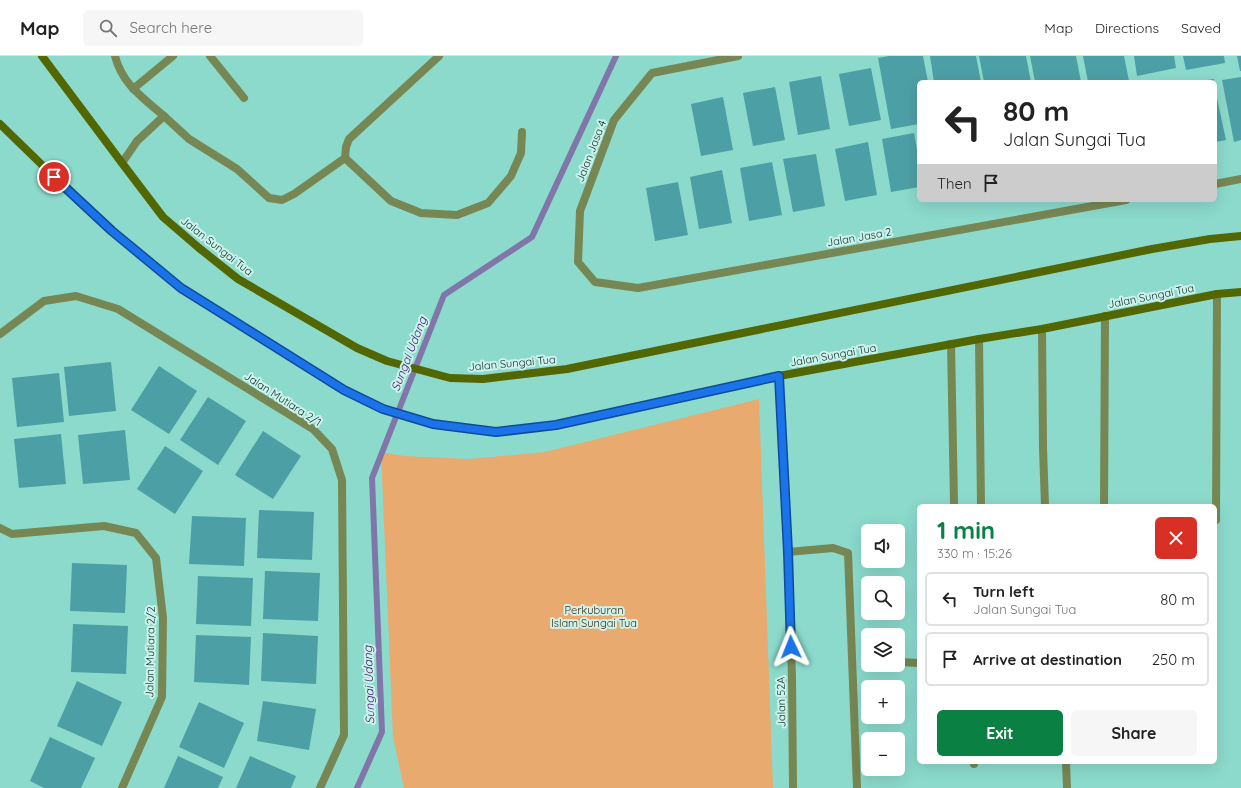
<!DOCTYPE html>
<html lang="en">
<head>
<meta charset="utf-8">
<style>
  body { margin:0; font-family:Quicksand,sans-serif; background:#f6f6f6; color:#222; height:100vh; display:flex; flex-direction:column; font-size:15px; white-space:nowrap }
  * { box-sizing:border-box; margin:0 }
  p { font-size:13px; color:#767676 }
  .icon { flex:none; width:22px; height:22px; fill:none; stroke:currentColor; stroke-width:2; stroke-linecap:round; stroke-linejoin:round }
  .map { position:relative; flex:1; overflow:hidden }
  .sheet { position:absolute; left:917px; top:448px; width:300px; height:260px; display:flex; flex-direction:column; background:#fff; border-radius:6px; box-shadow:0 4px 16px #0002 }
  .sheet>* { flex:none }
  .top-card { position:absolute; left:917px; top:24px; width:300px; height:122px; border-radius:6px; box-shadow:0 4px 16px #0002; background:#fff; color:#222; overflow:hidden }
  .controls { position:absolute; left:861px; top:468px; display:grid; gap:8px }
  .controls a { display:grid; place-items:center; width:44px; height:44px; border-radius:6px; background:#fff; box-shadow:0 4px 16px #0002; font-size:20px }
  .pin { position:absolute; display:grid; place-items:center; width:34px; height:34px; color:#fff; margin:-17px; border:2px solid #fff; border-radius:50%; box-shadow:0 1px 4px #0007 }
  .me { position:absolute; width:44px; margin:-22px; rotate:358deg; stroke-linejoin:round; filter:drop-shadow(0 0 3px #0008) }
  .turn { display:flex; align-items:center; gap:14px; height:84px; padding:0 20px; font-size:18px }
  .turn .icon { width:52px; height:52px; stroke-width:2.5 }
  .turn b { display:block; font-size:28px; line-height:34px }
  .then { display:flex; align-items:center; height:38px; padding:0 20px; background:#0003; gap:8px; font-size:15px }
  .round { display:grid; place-items:center; flex:none; width:42px; height:42px; border-radius:6px; background:#f6f6f6 }
  .overview { display:flex; align-items:center; justify-content:space-between; height:68px; padding:0 20px }
  h1 { font-size:24px; font-weight:800; line-height:30px; color:#0b8043 }
  .button { display:flex; gap:8px; margin-top:auto; padding:8px 20px }
  .button a { flex:1; height:46px; border-radius:6px; background:#0b8043; color:#fff; font-size:16px; font-weight:800; line-height:46px; text-align:center }
  .button a+a { background:#f6f6f6; color:#222 }
  ul { padding:0; list-style:none }
  li { display:flex; align-items:center; gap:12px; height:54px; margin:0 8px 6px; padding:0 12px; border:2px solid #e0e0e0; border-radius:6px }
  li div { flex:1 }
  li b { display:block; font-size:15px }
  li em { font-style:normal }
  header { display:flex; align-items:center; gap:24px; box-sizing:border-box; height:56px; padding:0 20px; background:#fff; border-bottom:1px solid #e0e0e0 }
  header strong { font-size:19px }
  nav { display:flex; gap:22px; margin-inline-start:auto; font-size:14px }
  .search { width:280px; height:36px; background:#f6f6f6; display:flex; align-items:center; gap:10px; box-sizing:border-box; padding:0 14px; border-radius:6px; color:#767676; font-size:15px }
  .map>svg:first-child { display:block }
</style>
</head>
<body>
<header>
<strong>Map</strong>
<div class="search"><svg class="icon" aria-label="search" viewBox="0 0 24 24"><circle cx="10" cy="10" r="6"/><path d="M15 15l6 6"/></svg>Search here</div>
<nav><a>Map</a><a>Directions</a><a>Saved</a></nav>
</header>
<div class="map">
<svg width="1241" height="732" viewBox="0 0 1241 732">
  <rect width="100%" height="100%" fill="#8bdacc"/>
  <!-- green -->
  <polygon fill="#e9aa70" points="759,343 773,732 404,732 393,681 381,396 404,400 469,403 545,396"/>
  <g fill="none" stroke-linecap="round" stroke-linejoin="round">
    <!-- stream -->
    <polyline stroke="#8176a9" stroke-width="6" points="357,732 382,676 372,422 444,239 532,181 616,0"/>
  </g>
  <!-- building -->
  <g fill="#4d9fa6">
    <polygon points="889,0 923,0 928,26 919,26 919,68 891,73 878,2"/>
    <polygon points="930,0 976,0 981,26 934,26"/>
    <polygon points="979,0 1026,0 1031,26 984,26"/>
    <polygon points="1030,0 1076,0 1081,26 1035,26"/>
    <polygon points="1083,0 1124,0 1129,25 1122,26 1088,26"/>
    <polygon points="1134,0 1174,0 1176,12 1137,20"/>
    <polygon points="1183,0 1224,0 1225,7 1186,14"/>
    <polygon points="1237,0 1241,0 1241,15 1240,15"/>
    <polygon points="871,12 881,64 849,70 839,18"/>
    <polygon points="821,20 830,73 798,79 789,26"/>
    <polygon points="1241,21 1241,84 1234,86 1222,24"/>
    <polygon points="1214,23 1214,26 1200,26 1200,25"/>
    <polygon points="775,31 785,84 753,90 743,37"/>
    <polygon points="1215,33 1226,84 1215,86"/>
    <polygon points="723,41 733,94 701,100 691,48"/>
    <polygon points="914,77 919,106 919,131 891,136 882,83"/>
    <polygon points="868,86 877,139 845,145 835,93"/>
    <polygon points="816,98 825,150 793,156 783,103"/>
    <polygon points="772,106 782,159 749,165 740,112"/>
    <polygon points="722,114 732,167 699,173 690,121"/>
    <polygon points="678,126 688,179 655,185 646,132"/>
    <polygon points="111,306 116,355 69,360 64,311"/>
    <polygon points="159,310 197,335 169,378 131,354"/>
    <polygon points="59,317 64,366 17,371 12,322"/>
    <polygon points="208,341 246,365 218,409 180,384"/>
    <polygon points="125,374 130,424 83,428 78,379"/>
    <polygon points="263,375 301,400 273,443 235,419"/>
    <polygon points="61,378 66,428 19,432 14,383"/>
    <polygon points="165,390 203,415 175,458 137,433"/>
    <polygon points="259,454 314,456 312,504 257,502"/>
    <polygon points="192,460 246,462 244,510 189,508"/>
    <polygon points="72,507 127,509 125,557 70,555"/>
    <polygon points="265,515 320,517 318,565 263,563"/>
    <polygon points="198,520 253,522 251,570 196,568"/>
    <polygon points="73,568 128,570 126,618 71,616"/>
    <polygon points="263,577 318,580 316,628 261,625"/>
    <polygon points="196,579 251,581 249,629 194,626"/>
    <polygon points="77,625 122,646 102,690 57,670"/>
    <polygon points="263,645 316,653 309,694 257,685"/>
    <polygon points="199,646 244,667 224,712 179,691"/>
    <polygon points="50,681 95,702 81,732 44,732 30,725"/>
    <polygon points="178,700 223,721 218,732 164,732"/>
    <polygon points="250,700 296,720 291,732 236,732"/>
  </g>
  <g fill="none" stroke-linecap="round" stroke-linejoin="round">
    <!-- service -->
    <g stroke="#778753" stroke-width="8">
      <path d="M115,0C122,28 143,42 164,60"/>
      <polyline points="210,0 244,42"/>
      <polyline points="133,33 173,0"/>
      <polyline points="345,102 391,145 421,157 457,159 488,147 511,120 521,97 522,76"/>
      <polyline points="122,107 137,85 164,60 189,83 237,113 269,142 282,144 294,138 345,102 346,91 349,83 439,0"/>
      <polyline points="1042,273 1043,392 1045,450"/>
      <polyline points="979,283 981,450"/>
      <polyline points="951,288 954,447"/>
      <polyline points="1104,450 1105,260"/>
      <polyline points="788,496 833,492 848,497 857,732"/>
      <polyline points="898,606 919,607"/>
      <polyline points="974,706 974,708"/>
      <polyline points="1066,706 1067,732"/>
    </g>
    <!-- minor -->
    <g stroke="#778753" stroke-width="8">
      <polyline points="738,0 652,17 614,64 580,155 578,206 595,226 638,232 1126,144"/>
      <polyline points="1215,128 1241,123"/>
      <polyline points="0,278 44,245 76,240 118,253 313,373 332,393 342,424 344,679 320,732"/>
      <polyline points="779,320 788,496 792,622 793,732"/>
      <polyline points="1216,464 1217,238"/>
      <polyline points="0,472 12,478 104,470 136,477 156,502 163,562 162,641 122,732"/>
    </g>
    <!-- secondary -->
    <g stroke="#526701" stroke-width="8">
      <polyline points="42,0 122,107 163,161 199,192 238,223 357,292 387,305 450,322 483,323 567,313 1152,193 1210,183 1241,180"/>
      <polyline points="0,68 75,141 112,175 181,232 344,334 383,353 433,368 496,376 556,369 779,320 979,283 1042,273 1217,238 1241,236"/>
    </g>
  </g>
  <g fill="none" stroke-linecap="round" stroke-linejoin="round">
    <defs>
      <polyline id="route" points="54,121 112,175 181,232 344,334 383,353 433,368 496,376 556,369 779,320 788,496 791,591"/>
    </defs>
    <!-- route casing -->
    <use href="#route" stroke="#114b97" stroke-width="10"/>
    <!-- route -->
    <use href="#route" stroke="#1a73e8" stroke-width="7"/>
  </g>
  <g text-anchor="middle" stroke-width="4" stroke-linejoin="round" paint-order="stroke">
    <!-- street labels -->
    <g font-size="11" fill="#0c2e29" stroke="#ccf2eb">
      <text transform="translate(591 95) rotate(-69)" y="4">Jalan Jasa 4</text>
      <text transform="translate(859 181) rotate(-10)" y="4">Jalan Jasa 2</text>
      <text transform="translate(217 190) rotate(38)" y="4">Jalan Sungai Tua</text>
      <text transform="translate(1151 240) rotate(-11)" y="4">Jalan Sungai Tua</text>
      <text transform="translate(833 299) rotate(-10)" y="4">Jalan Sungai Tua</text>
      <text transform="translate(512 307) rotate(-5)" y="4">Jalan Sungai Tua</text>
      <text transform="translate(283 343) rotate(33)" y="4">Jalan Mutiara 2/1</text>
      <text transform="translate(150 596) rotate(-89)" y="4">Jalan Mutiara 2/2</text>
      <text transform="translate(781 646) rotate(-91)" y="4">Jalan 52A</text>
    </g>
    <!-- park labels -->
    <g font-size="11" fill="#482c12" stroke="#ccf2eb">
      <text x="594" y="558">Perkuburan<tspan x="594" dy="13">Islam Sungai Tua</tspan></text>
    </g>
    <!-- water labels -->
    <g font-size="12" font-style="italic" fill="#41146c" stroke="#ccf2eb">
      <text transform="translate(409 298) rotate(-69)" y="4">Sungai Udang</text>
      <text transform="translate(369 629) rotate(-92)" y="4">Sungai Udang</text>
    </g>
  </g>
</svg>
<div class="controls">
<a><svg class="icon" aria-label="sound" viewBox="0 0 24 24"><path d="M4 9h4l5-4v14l-5-4H4zM17 9q2 3 0 6"/></svg></a>
<a><svg class="icon" aria-label="search" viewBox="0 0 24 24"><circle cx="10" cy="10" r="6"/><path d="M15 15l6 6"/></svg></a>
<a><svg class="icon" aria-label="layers" viewBox="0 0 24 24"><path d="M12 4l9 5-9 5-9-5zM3 14l9 5 9-5"/></svg></a>
<a>+</a>
<a>−</a>
</div>
<div class="pin" style="left:54px;top:121px;background:#d93025"><svg class="icon" aria-label="arrive" viewBox="0 0 24 24"><path d="M6 21V4h12l-3 4 3 4H6"/></svg></div>
<svg class="me" style="left:791px;top:591px" viewBox="-20 -20 40 40"><path d="M0-17L14 15 0 8-14 15z" fill="#1a73e8" stroke="#fff" stroke-width="4"/></svg>
<div class="top-card">
<div class="turn"><svg class="icon" aria-label="left" viewBox="0 0 24 24"><path d="M17 20v-9H6M10 6l-5 5 5 5"/></svg><div><b>80 m</b>Jalan Sungai Tua</div></div>
<div class="then">Then<svg class="icon" aria-label="arrive" viewBox="0 0 24 24"><path d="M6 21V4h12l-3 4 3 4H6"/></svg></div>
</div>
<section class="sheet">
<div class="overview"><div><h1>1 min</h1><p>330 m · 15:26</p></div><a class="round" style="background:#d93025;color:#fff"><svg class="icon" aria-label="close" viewBox="0 0 24 24"><path d="M6 6l12 12M18 6L6 18"/></svg></a></div>
<ul>
<li><svg class="icon" aria-label="left" viewBox="0 0 24 24"><path d="M17 20v-9H6M10 6l-5 5 5 5"/></svg><div><b>Turn left</b><p>Jalan Sungai Tua</p></div><em>80 m</em></li>
<li><svg class="icon" aria-label="arrive" viewBox="0 0 24 24"><path d="M6 21V4h12l-3 4 3 4H6"/></svg><div><b>Arrive at destination</b></div><em>250 m</em></li>
</ul>
<div class="button"><a>Exit</a><a>Share</a></div>
</section>
</div>
</body>
</html>
